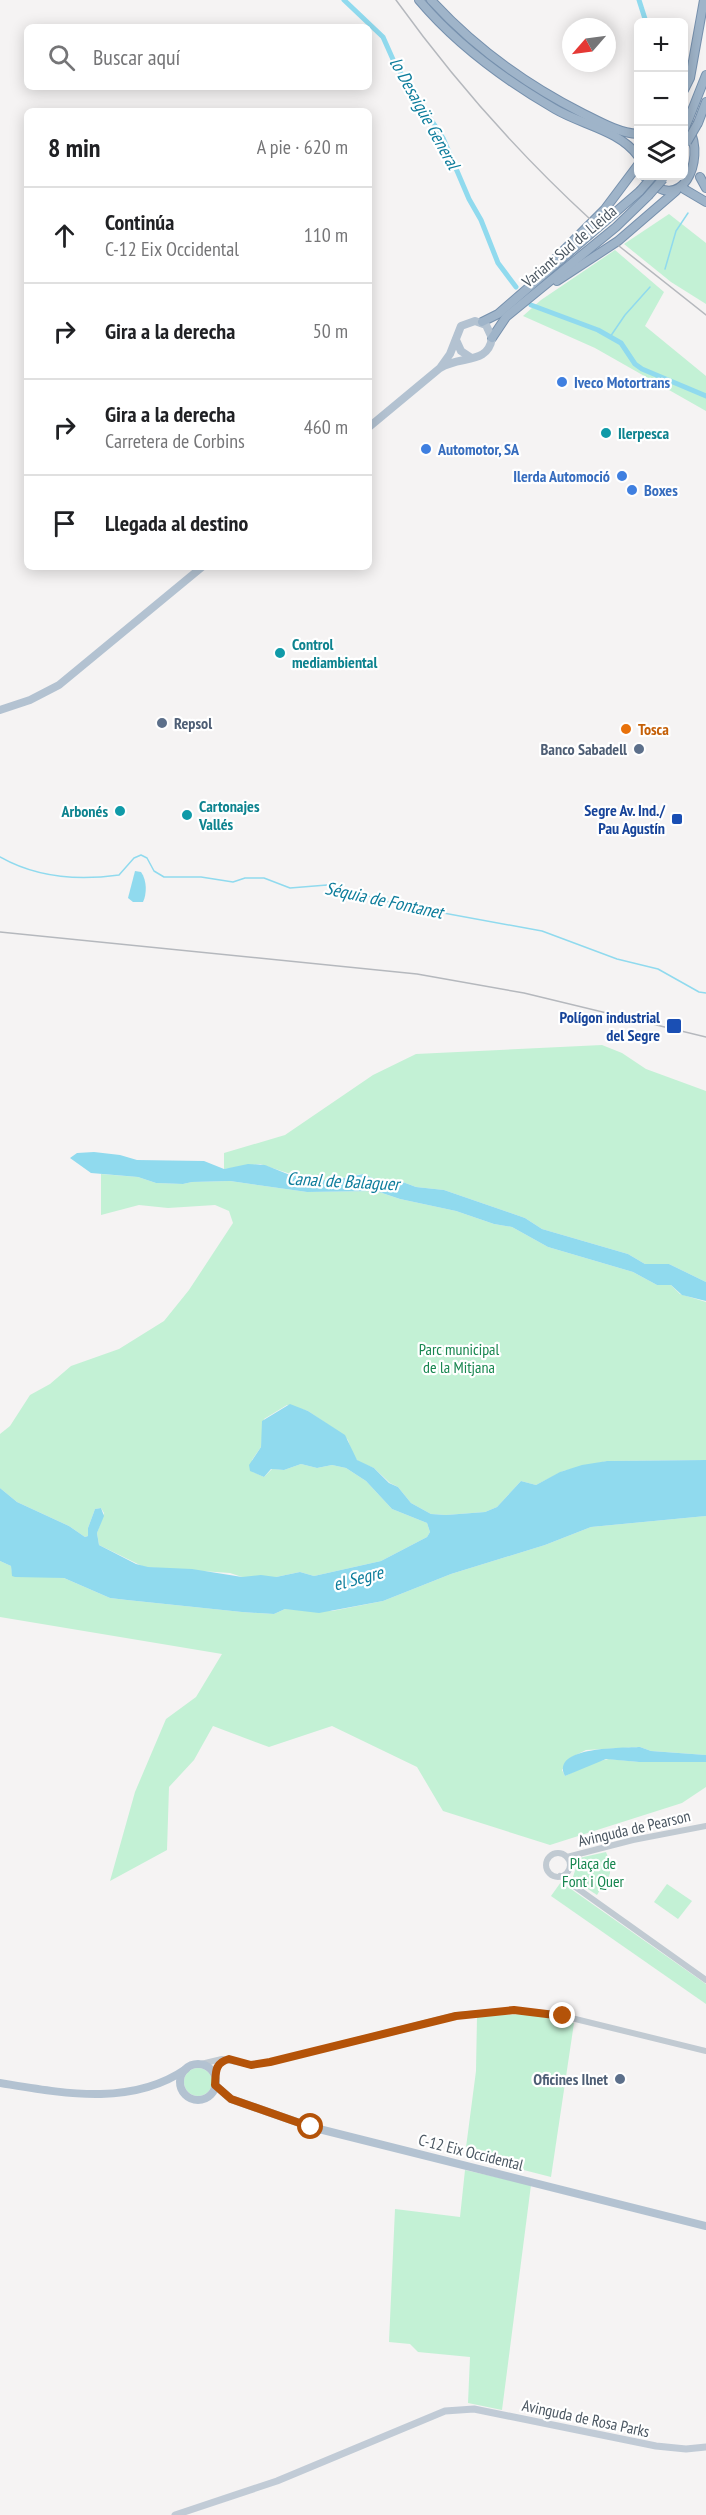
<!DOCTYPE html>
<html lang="es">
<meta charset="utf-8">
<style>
body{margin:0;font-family:"PT Sans Narrow",sans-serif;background:#f6f6f6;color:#202124}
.controls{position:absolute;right:18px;top:18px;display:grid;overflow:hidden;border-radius:9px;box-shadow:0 3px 15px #0003}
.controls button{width:54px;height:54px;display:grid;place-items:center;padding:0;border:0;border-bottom:2px solid #e0e0e0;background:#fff;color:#202124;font:30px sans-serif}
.compass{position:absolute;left:562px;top:18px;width:54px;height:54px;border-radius:50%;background:#fff;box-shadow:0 3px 15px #0003;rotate:242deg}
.stop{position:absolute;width:18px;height:18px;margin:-14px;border:4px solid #b45309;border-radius:50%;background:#fff}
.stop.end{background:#b45309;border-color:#fff;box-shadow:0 2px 6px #0008}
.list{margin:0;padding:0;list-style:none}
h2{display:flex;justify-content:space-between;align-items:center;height:78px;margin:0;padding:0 24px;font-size:26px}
h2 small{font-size:20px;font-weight:400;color:#757577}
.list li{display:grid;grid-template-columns:39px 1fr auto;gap:18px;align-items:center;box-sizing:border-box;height:96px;padding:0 24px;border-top:2px solid #e0e0e0}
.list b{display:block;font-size:22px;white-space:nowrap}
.list p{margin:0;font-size:20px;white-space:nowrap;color:#757577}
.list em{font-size:20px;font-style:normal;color:#757577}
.icon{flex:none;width:33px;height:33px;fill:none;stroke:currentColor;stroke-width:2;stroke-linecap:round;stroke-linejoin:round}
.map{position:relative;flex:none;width:706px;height:2515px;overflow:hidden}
.search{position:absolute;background:#fff;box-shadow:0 3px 15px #0003;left:24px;top:24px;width:348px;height:66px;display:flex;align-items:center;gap:15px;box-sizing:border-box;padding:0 21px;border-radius:9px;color:#757577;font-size:22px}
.panel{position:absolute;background:#fff;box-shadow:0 3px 15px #0003;left:24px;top:108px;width:348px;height:462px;border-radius:9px}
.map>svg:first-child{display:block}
.green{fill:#c3f1d5}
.water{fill:#90daee}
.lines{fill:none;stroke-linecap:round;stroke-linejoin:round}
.stream{stroke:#90daee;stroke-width:1.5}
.canal{stroke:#90daee;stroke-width:5}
.trunk-casing{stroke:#7690ad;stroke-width:10}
.tertiary{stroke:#c1cad2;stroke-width:6}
.secondary{stroke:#c1cbd6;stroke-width:7}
.primary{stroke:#b3c2d1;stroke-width:8}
.trunk{stroke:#9fb4c9;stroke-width:8}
.rail{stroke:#b5b8bd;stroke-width:1.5}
.trunk-bridge-casing{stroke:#7690ad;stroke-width:10;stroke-linecap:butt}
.trunk-bridge{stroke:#9fb4c9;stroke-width:8}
.route{stroke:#b45309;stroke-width:8}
.shop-dot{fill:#3f7fe0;stroke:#fff;stroke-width:2}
.culture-dot{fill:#0f9aa8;stroke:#fff;stroke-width:2}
.service-dot{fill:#5c6f8a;stroke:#fff;stroke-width:2}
.food-dot{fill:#e8710a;stroke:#fff;stroke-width:2}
.transit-dot{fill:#1a4fb4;stroke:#fff;stroke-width:2}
.labels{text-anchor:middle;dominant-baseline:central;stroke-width:4.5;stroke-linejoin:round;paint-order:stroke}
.street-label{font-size:16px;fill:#4a5661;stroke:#fff}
.shop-label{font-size:16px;font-weight:bold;fill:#366cbe;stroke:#fff;text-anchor:start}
.culture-label{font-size:16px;font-weight:bold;fill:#0d838f;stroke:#fff;text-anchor:start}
.service-label{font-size:16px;font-weight:bold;fill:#4e5e75;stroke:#fff;text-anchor:end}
.food-label{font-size:16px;font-weight:bold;fill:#c56008;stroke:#fff;text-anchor:start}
.transit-label{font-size:16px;font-weight:bold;fill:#164399;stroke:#fff;text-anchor:end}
.park-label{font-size:16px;fill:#17864f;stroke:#fff}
.water-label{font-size:18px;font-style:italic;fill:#0c7c9b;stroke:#fff}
</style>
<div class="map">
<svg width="706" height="2515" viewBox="0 0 706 2515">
<rect width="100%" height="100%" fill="#f5f3f3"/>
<!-- green -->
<g class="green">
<path d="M669 214 706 243V304L671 282 624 244Z"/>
<path d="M615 250 664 292 645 326 706 376V411L595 348 523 316 541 300Z"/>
<path d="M602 1045 622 1053 646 1069 706 1091V1282L669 1264H645L628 1254 542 1229 525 1218 444 1190 416 1187 400 1181 377 1180 361 1174 333 1180H309L260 1164 224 1169V1153L285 1135 373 1075 416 1054Z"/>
<path d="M101 1174 138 1177 156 1183 183 1184 192 1182 230 1181 307 1192 376 1191 400 1199 456 1211 494 1224 512 1227 548 1247 633 1272 657 1285H671L680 1294 706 1302V1460L607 1461 563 1471 536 1485 521 1481 497 1507 485 1512 446 1515 431 1514 411 1503 398 1487 390 1483 374 1468 359 1462 353 1456 348 1440 339 1432 308 1411 287 1405 264 1419 261 1447 252 1460 253 1472 264 1477 272 1469 284 1470 301 1464 317 1468 332 1465 346 1468 366 1481 392 1509 427 1523 430 1532 427 1537 381 1561 314 1576 300 1572 276 1577H242L230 1573 144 1567 99 1545 97 1533 104 1513 101 1508 95 1509 88 1528V1536L85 1537 69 1526 17 1502 0 1488V1434L10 1426 30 1395 50 1384 71 1366 119 1349 164 1321 189 1290 233 1223 229 1211 215 1205 168 1208 139 1205 101 1215Z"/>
<path d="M706 1516V1755L651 1751 640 1747 586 1750 570 1758 562 1770 565 1776 594 1762 609 1759 639 1762H706V1787L682 1803 550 1845 443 1811 417 1767 332 1726 269 1747 213 1726 194 1760 169 1787 167 1850 110 1881 135 1792 166 1719 196 1697 222 1654 0 1617V1561L11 1566 12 1573 64 1578 110 1598 127 1600 242 1612 274 1614 285 1609 332 1611 383 1601 451 1574 545 1545 591 1527Z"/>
<path d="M606 1852 608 1857 610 1856V1873L604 1892 600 1890 597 1895 574 1880 573 1877 579 1858Z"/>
<path d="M561 1882 706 1984V2004L551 1896Z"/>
<path d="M667 1884 692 1901 678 1919 654 1902Z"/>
<path d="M526 2014 574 2023 551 2177 465 2155 476 2071 477 2016Z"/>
<circle cx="198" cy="2082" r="14"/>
<path d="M465 2170 531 2185 502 2410 468 2403 470 2357 418 2352 410 2344 389 2342 395 2209 460 2217Z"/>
</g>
<!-- water -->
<g class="water">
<path d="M135 871 141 872C147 880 147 894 143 902H133L128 898Z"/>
<path d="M94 1152 120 1155 137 1160 204 1161 224 1169 248 1164 265 1165 295 1177 309 1180H333L363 1174 377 1180 400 1181 416 1187 444 1190 525 1218 542 1229 628 1254 645 1264H669L706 1282V1301L682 1295 671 1285H657L633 1272 548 1247 512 1227 494 1224 456 1211 400 1199 376 1191 307 1192 230 1181 192 1182 183 1184 156 1183 138 1177 91 1173 70 1158 77 1153Z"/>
<path d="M290 1404 308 1411 345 1435 357 1460 374 1468 389 1483 398 1487 411 1503 431 1514 446 1515 485 1512 497 1507 521 1481 536 1485 560 1472 582 1465 607 1461 706 1460V1516L591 1527 545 1545 451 1574 383 1601 319 1613 285 1609 274 1614 242 1612 127 1600 110 1598 64 1578 15 1577 12 1576 11 1566 0 1561V1488L17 1502 69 1526 85 1537 88 1536V1528L95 1509 101 1508 104 1516 97 1533 99 1545 136 1564 148 1567 192 1569 242 1577 261 1575 276 1577 300 1572 314 1576 381 1561 427 1537 430 1532 427 1523 392 1509 366 1481 346 1468 332 1465 317 1468 301 1464 284 1470 271 1469 264 1477 250 1471 249 1465 261 1447 262 1421Z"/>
<path d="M640 1747 651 1751 706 1755V1762H639L606 1759 565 1776C550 1746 624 1748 640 1747Z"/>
</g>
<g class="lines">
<!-- stream -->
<g class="stream">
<path d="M665 269 676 231 688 213"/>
<path d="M610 337 625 315 650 287"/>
<path d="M0 857C37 878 77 881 119 875L134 858 141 855 147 858 154 871 164 877H201L233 882 245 878H264L290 888 327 885 400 905 542 931 617 959 658 969 699 992 706 993"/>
</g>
<!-- canal -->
<g class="canal">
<path d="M344 0 383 37 395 64 443 138 469 199 481 220 498 263 516 287"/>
<path d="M639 0 646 22"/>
<path d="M531 305 598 330 621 343 635 364 642 369 706 396"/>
<path d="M291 1177 318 1181"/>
</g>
<!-- trunk casing -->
<g class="trunk-casing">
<g id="trunk">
<path d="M419 0C457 45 505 80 555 109 582 125 619 130 638 156"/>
<path d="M431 0C474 47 525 84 582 113 600 122 619 133 638 134"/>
<path d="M684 90 690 78 704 0"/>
<path d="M689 118 706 75"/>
<path d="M698 123 706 102"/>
<path d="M644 176C681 218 706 160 689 129"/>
<path d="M700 177 706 188"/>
<path d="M684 189 706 202"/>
<path d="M555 259 605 209 638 165"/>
<path d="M557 281 618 241 676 191"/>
<path d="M482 322 498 314 640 191"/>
<path d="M492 338 506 317 616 227 648 196"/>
</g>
</g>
<!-- tertiary -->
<g class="tertiary">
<circle cx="558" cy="1865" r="12"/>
<path d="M567 1857 633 1840 706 1826"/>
<path d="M560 1876 706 1980"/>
<path d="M201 2064 222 2059 251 2065 270 2062 456 2015 515 2010 559 2015 706 2051"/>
<path d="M215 2076 218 2066 225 2060"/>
</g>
<!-- secondary -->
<path class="secondary" d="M175 2515 277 2481 445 2411 474 2409 656 2446 686 2449 706 2447"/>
<!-- primary -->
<g class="primary">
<path d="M456 340 461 351 470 357"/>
<path d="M369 427 440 368C461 355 488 365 492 338L486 325 475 321 461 326 450 354 440 368"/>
<path d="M0 710 30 700 59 685 202 567"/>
<circle cx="198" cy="2082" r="18"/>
<path d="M0 2083C62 2093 131 2107 186 2069"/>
<path d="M215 2085 231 2099 311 2127 706 2226"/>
</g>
<!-- trunk -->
<use href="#trunk" class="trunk"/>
<!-- rail -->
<g class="rail">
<path d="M396 0C453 79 519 154 591 220"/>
<path d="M619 246 706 315"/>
<path d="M0 932 417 974 524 993 706 1037"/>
</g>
<!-- trunk-bridge casing -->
<g class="trunk-bridge-casing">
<g id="trunk-bridge">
<path d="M684 130 689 118"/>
<path d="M687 142 698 123"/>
<path d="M640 191 653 176"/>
<path d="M648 196 663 179"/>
</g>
</g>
<!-- trunk-bridge -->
<use href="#trunk-bridge" class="trunk-bridge"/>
</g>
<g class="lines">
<!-- route -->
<path class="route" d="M311 2127 231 2099 215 2085C216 2073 214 2063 229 2059L251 2065 270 2062 456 2016 514 2010 563 2016"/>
</g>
<!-- markers -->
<g class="shop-dot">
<circle cx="562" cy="382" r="6"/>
<circle cx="426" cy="449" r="6"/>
<circle cx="622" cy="476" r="6"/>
<circle cx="632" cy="490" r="6"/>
</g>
<g class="culture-dot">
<circle cx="606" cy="433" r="6"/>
<circle cx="280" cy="653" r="6"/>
<circle cx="120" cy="811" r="6"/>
<circle cx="187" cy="815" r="6"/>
</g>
<g class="service-dot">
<circle cx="162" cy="723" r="6"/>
<circle cx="639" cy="749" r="6"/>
<circle cx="620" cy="2079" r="6"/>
</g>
<circle class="food-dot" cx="626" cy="729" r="6"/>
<g class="transit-dot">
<rect x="671" y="813" width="12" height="12" rx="3"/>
<rect x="666" y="1018" width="16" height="16" rx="3"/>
</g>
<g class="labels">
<!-- street labels -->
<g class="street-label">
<text transform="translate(569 246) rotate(-40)">Variant Sud de Lleida</text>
<text transform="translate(634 1828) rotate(-13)">Avinguda de Pearson</text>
<text transform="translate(471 2152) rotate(14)">C-12 Eix Occidental</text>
<text transform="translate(586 2418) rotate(12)">Avinguda de Rosa Parks</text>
</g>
<!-- shop labels -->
<g class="shop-label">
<text x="574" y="382">Iveco Motortrans</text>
<text x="438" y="449">Automotor, SA</text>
<text x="610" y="476" text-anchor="end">Ilerda Automoció</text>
<text x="644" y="490">Boxes</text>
</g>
<!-- culture labels -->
<g class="culture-label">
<text x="618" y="433">Ilerpesca</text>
<text x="292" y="644">Control<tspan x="292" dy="18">mediambiental</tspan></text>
<text x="199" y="806">Cartonajes<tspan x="199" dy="18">Vallés</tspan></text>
<text x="108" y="811" text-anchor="end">Arbonés</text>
</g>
<!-- service labels -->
<g class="service-label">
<text x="174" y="723" text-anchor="start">Repsol</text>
<text x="627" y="749">Banco Sabadell</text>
<text x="608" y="2079">Oficines Ilnet</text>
</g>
<!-- food labels -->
<g class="food-label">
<text x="638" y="729">Tosca</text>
</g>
<!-- transit labels -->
<g class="transit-label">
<text x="665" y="810">Segre Av. Ind./<tspan x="665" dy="18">Pau Agustín</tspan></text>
<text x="660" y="1017">Polígon industrial<tspan x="660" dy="18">del Segre</tspan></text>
</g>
<!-- park labels -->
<g class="park-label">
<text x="459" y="1349">Parc municipal<tspan x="459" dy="18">de la Mitjana</tspan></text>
<text x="593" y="1863">Plaça de<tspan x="593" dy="18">Font i Quer</tspan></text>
</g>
<!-- water labels -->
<g class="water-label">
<text transform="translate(425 113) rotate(61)">lo Desaigüe General</text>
<text transform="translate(384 900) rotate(12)">Séquia de Fontanet</text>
<text transform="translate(343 1181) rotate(3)">Canal de Balaguer</text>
<text transform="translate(358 1578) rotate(-15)">el Segre</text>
</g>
</g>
</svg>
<div class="controls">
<button>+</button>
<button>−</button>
<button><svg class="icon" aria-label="layers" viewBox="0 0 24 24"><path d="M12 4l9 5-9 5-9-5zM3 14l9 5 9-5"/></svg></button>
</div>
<svg class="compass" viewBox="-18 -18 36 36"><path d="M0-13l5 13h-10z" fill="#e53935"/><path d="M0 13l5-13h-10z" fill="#757577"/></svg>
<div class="stop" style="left:311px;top:2127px"></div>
<div class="stop end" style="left:563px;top:2016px"></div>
<div class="search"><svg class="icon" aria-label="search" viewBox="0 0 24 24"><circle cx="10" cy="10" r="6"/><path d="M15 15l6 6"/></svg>Buscar aquí</div>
<section class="panel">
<h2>8 min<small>A pie · 620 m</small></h2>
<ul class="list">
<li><svg class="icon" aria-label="ahead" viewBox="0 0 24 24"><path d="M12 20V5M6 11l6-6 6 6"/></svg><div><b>Continúa</b><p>C-12 Eix Occidental</p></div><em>110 m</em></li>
<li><svg class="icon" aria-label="right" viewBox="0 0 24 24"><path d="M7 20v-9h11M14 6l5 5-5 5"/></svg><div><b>Gira a la derecha</b></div><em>50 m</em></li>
<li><svg class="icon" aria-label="right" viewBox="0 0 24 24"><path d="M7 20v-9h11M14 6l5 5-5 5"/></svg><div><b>Gira a la derecha</b><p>Carretera de Corbins</p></div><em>460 m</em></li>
<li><svg class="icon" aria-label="arrive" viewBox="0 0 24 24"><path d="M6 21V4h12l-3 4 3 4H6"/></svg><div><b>Llegada al destino</b></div></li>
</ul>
</section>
</div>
